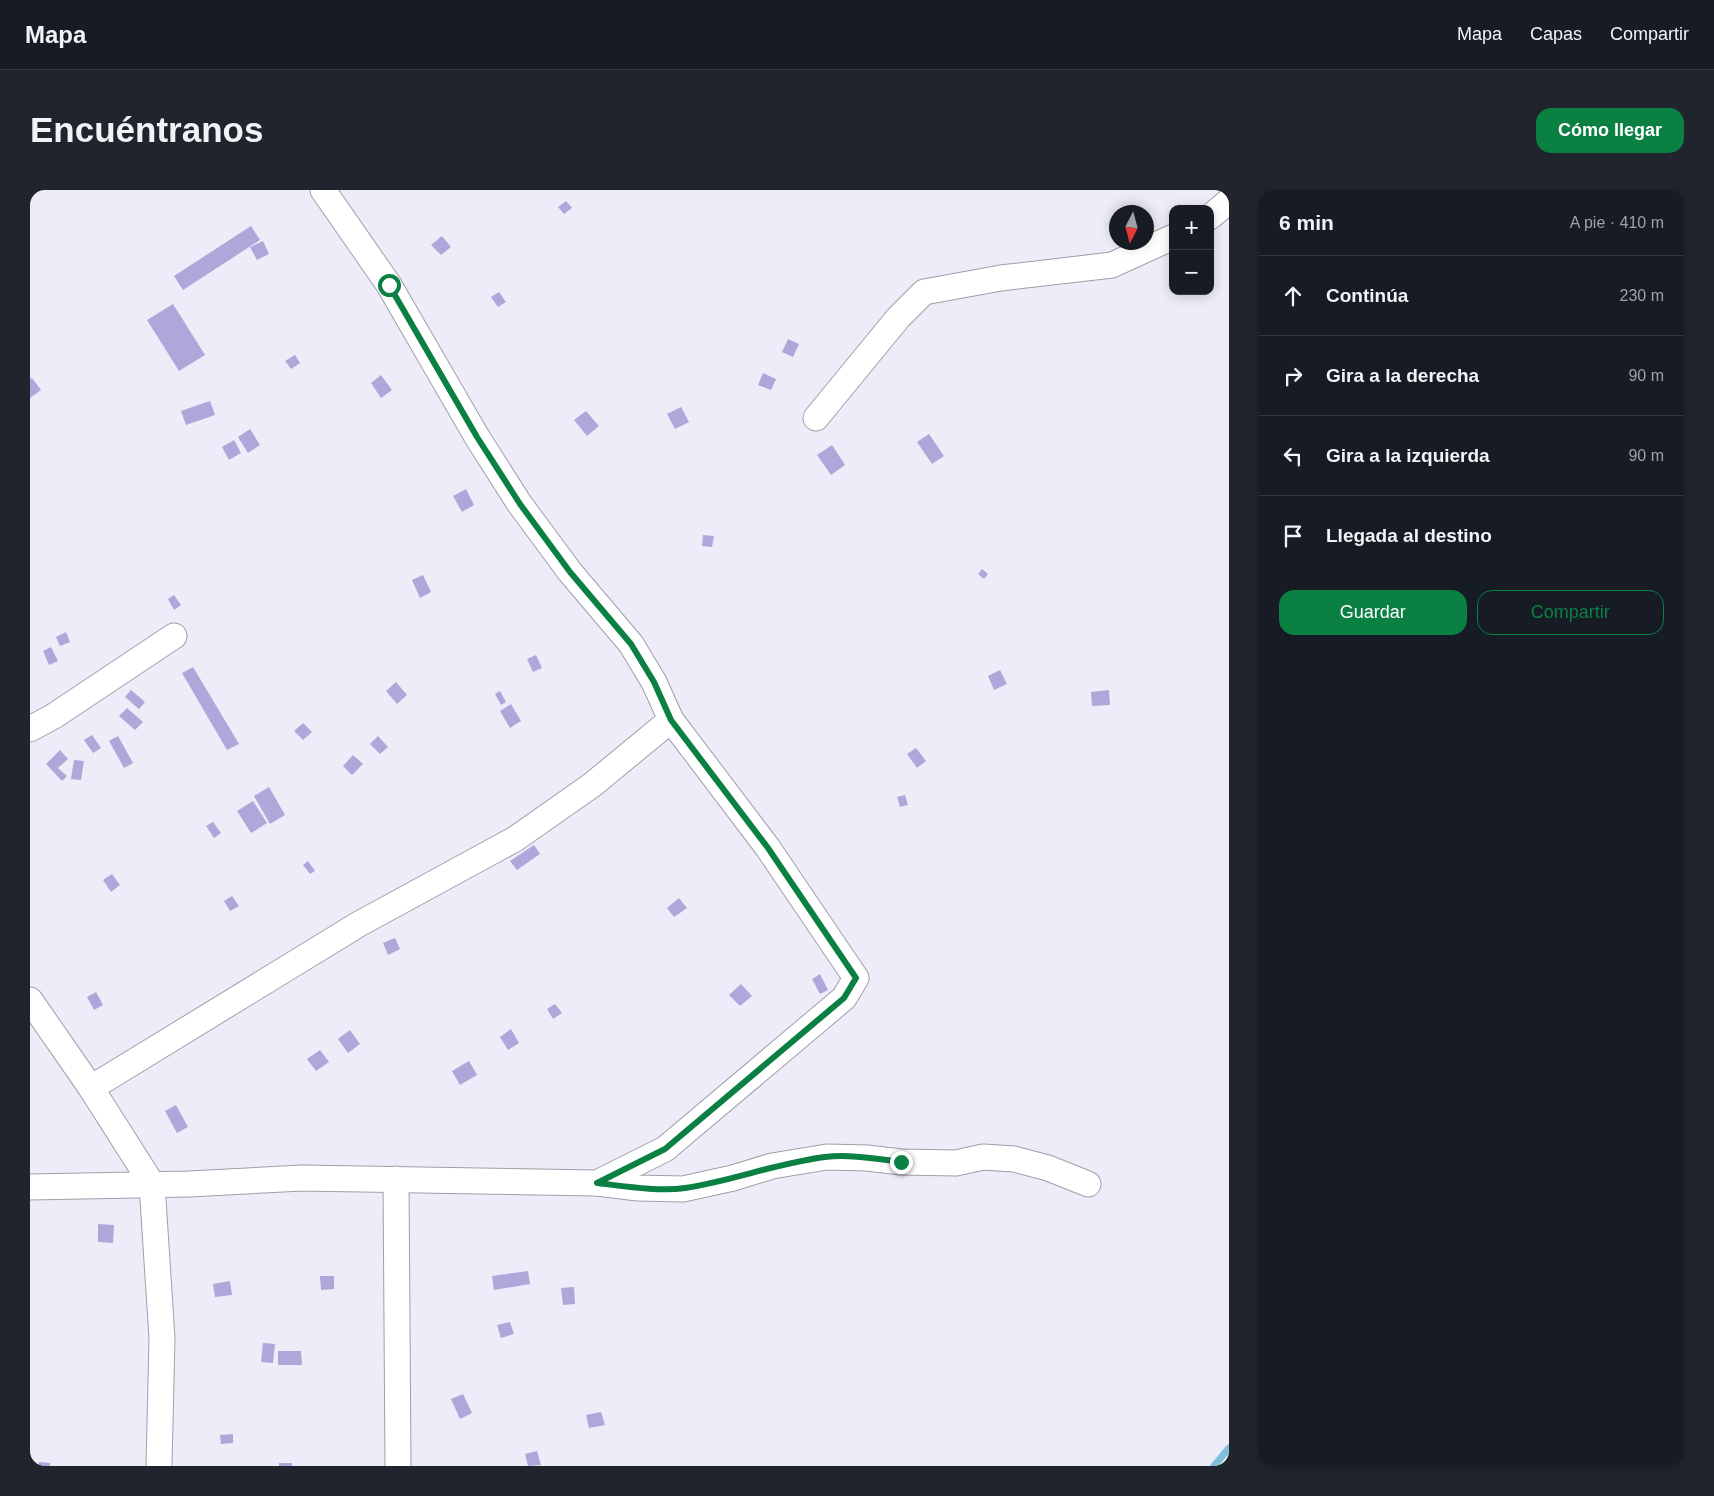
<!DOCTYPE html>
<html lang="es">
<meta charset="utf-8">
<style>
body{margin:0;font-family:Helvetica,sans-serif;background:#20242c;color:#f1f3f6}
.controls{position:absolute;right:15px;top:15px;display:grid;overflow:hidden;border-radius:10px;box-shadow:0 2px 12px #0003}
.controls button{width:45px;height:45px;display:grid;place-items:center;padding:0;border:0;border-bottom:1px solid #363941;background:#171b24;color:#f1f3f6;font:25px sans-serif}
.compass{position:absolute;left:1079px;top:15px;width:45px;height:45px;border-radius:50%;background:#171b24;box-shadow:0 2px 12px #0003;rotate:186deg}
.stop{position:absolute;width:15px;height:15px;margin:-11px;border:4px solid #0b8043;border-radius:50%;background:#fff}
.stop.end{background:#0b8043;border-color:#fff;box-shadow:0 1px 5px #0008}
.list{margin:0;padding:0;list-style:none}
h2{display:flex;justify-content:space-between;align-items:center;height:65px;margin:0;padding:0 20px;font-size:21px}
h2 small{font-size:16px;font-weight:400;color:#9ea1a6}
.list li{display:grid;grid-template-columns:32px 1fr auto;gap:15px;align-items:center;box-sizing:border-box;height:80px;padding:0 20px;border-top:1px solid #363941}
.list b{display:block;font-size:19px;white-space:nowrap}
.list em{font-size:16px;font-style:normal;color:#9ea1a6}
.actions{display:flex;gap:10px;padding:15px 20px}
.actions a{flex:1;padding:11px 0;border:1px solid #0b8043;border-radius:15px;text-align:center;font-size:18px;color:#0b8043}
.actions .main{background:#0b8043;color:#fff}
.icon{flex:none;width:28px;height:28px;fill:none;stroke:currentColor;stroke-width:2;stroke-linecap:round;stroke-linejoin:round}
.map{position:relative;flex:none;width:1199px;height:1276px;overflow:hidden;border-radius:15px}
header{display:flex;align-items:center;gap:30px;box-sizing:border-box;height:70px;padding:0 25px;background:#171b24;border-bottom:1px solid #363941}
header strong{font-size:24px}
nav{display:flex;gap:28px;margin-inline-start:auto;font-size:18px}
.intro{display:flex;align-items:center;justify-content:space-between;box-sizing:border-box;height:120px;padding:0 30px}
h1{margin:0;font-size:35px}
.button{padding:12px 22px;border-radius:15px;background:#0b8043;color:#fff;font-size:18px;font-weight:700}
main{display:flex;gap:30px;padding:0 30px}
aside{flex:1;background:#171b24;border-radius:15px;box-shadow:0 2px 12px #0003}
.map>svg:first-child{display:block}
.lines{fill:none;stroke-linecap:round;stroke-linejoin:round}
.stream{stroke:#7fbfd7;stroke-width:7}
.building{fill:#b0a6da}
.street-casing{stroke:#a09ea9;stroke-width:27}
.street{stroke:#fff;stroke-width:25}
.route{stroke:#0b8043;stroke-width:6}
</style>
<header>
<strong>Mapa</strong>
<nav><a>Mapa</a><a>Capas</a><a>Compartir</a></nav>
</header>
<div class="intro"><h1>Encuéntranos</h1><a class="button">Cómo llegar</a></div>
<main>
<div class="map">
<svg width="1199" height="1276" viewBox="0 0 1199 1276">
<rect width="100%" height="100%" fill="#eeecf8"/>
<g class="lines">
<!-- stream -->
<path class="stream" d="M1184 1276 1199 1258"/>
</g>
<!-- building -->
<g class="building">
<path d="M536 11 542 18 534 24 528 17Z"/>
<path d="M221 36 230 50 153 100 144 86Z"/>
<path d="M412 46 421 57 411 65 401 55Z"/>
<path d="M233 51 239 64 227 70 220 57Z"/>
<path d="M469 102 476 112 468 117 461 107Z"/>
<path d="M143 114 175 165 149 181 117 130Z"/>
<path d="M758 149 769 154 763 167 752 162Z"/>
<path d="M265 165 270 173 261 179 255 171Z"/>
<path d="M733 183 746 189 741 200 728 195Z"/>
<path d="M351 185 362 200 351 208 341 193Z"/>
<path d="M2 188 11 200 0 208V189Z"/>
<path d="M180 211 185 225 156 235 151 221Z"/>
<path d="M651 217 659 232 645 239 637 224Z"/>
<path d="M556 221 569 236 557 246 544 230Z"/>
<path d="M220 239 230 255 218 263 208 247Z"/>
<path d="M899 244 914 266 902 274 887 252Z"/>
<path d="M204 250 211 263 199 270 192 257Z"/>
<path d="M802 255 815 275 801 285 787 265Z"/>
<path d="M436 299 444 315 432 322 423 306Z"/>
<path d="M673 345 684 346 682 357 672 356Z"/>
<path d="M952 379 958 384 954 389 948 384Z"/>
<path d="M393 385 401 402 390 408 382 390Z"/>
<path d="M144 405 151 415 144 420 138 409Z"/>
<path d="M36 442 40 452 30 456 26 447Z"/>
<path d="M21 457 28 471 19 475 13 461Z"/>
<path d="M506 465 512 478 503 482 497 469Z"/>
<path d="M163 477 209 554 197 560 152 483Z"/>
<path d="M970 480 977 494 964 500 958 486Z"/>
<path d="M366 492 377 505 367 514 356 501Z"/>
<path d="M101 500 115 512 109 519 95 507Z"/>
<path d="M1079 500 1080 515 1062 516 1061 502Z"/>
<path d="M470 501 476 512 471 515 465 504Z"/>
<path d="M481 514 491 531 480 538 470 521Z"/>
<path d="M97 518 113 532 105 540 89 526Z"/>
<path d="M273 533 282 542 273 550 264 541Z"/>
<path d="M62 545 71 558 63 563 54 550Z"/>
<path d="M88 546 103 573 94 578 79 551Z"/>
<path d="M348 546 358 557 350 564 340 554Z"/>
<path d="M886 558 896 571 887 578 877 564Z"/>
<path d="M30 560 38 569 28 578 37 586 32 591 16 574Z"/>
<path d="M323 565 333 574 322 585 313 576Z"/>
<path d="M44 570 54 571 51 590 41 589Z"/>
<path d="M239 597 255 625 240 634 224 606Z"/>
<path d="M875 605 878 615 870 617 867 607Z"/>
<path d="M223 611 237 633 221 643 207 621Z"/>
<path d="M183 632 191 643 184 648 176 636Z"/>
<path d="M504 655 510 664 487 680 480 671Z"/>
<path d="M278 671 285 681 280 684 273 675Z"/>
<path d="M82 684 90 695 81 702 73 690Z"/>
<path d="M202 706 209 716 200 721 194 711Z"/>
<path d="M649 708 657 718 644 727 637 718Z"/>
<path d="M365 748 370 759 358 765 353 753Z"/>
<path d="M790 784 798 800 790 804 782 789Z"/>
<path d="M711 794 722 806 710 816 699 805Z"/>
<path d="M66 802 73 815 64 820 57 807Z"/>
<path d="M525 814 532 823 523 829 517 819Z"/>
<path d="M481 839 489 853 478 860 470 847Z"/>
<path d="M320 840 330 854 318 863 308 849Z"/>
<path d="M290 860 299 872 286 881 277 869Z"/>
<path d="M439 871 447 885 430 895 422 881Z"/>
<path d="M146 915 158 937 147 943 135 921Z"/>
<path d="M68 1034 84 1035 83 1053 68 1052Z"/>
<path d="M498 1081 500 1094 464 1100 462 1086Z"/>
<path d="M290 1086H304V1099L291 1100Z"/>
<path d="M200 1091 202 1105 185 1107 183 1094Z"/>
<path d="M544 1097 545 1114 533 1115 531 1098Z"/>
<path d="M480 1132 484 1144 471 1148 467 1135Z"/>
<path d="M233 1153 245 1154 243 1173 231 1172Z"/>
<path d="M248 1161H271L272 1175H248Z"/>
<path d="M433 1204 442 1223 430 1229 421 1209Z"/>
<path d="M571 1222 575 1235 559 1238 556 1225Z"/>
<path d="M203 1244V1253L191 1254 190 1245Z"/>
<path d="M507 1261 511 1275 498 1276 495 1264Z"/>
<path d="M9 1272 20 1273V1276H9Z"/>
<rect x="249" y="1273" width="13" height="3"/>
</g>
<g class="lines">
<!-- street casing -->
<g class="street-casing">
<g id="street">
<path d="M1180 27 1199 11"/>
<path d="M786 228 868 128 894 102 971 88 1082 75 1143 47"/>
<path d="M0 539 24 526 144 446"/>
<path d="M0 810 61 898 122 994 132 1148 129 1276"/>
<path d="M61 898 329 734 485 649 562 595 641 530"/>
<path d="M366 989 368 1276"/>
<path d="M567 993 608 998 653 999 703 988 742 976 797 967 837 968 871 972 926 973 953 967 984 969 1018 978 1058 994"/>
<path d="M0 997 159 994 272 988 567 993 635 959 814 808 826 788 738 658 641 530 624 492 601 454 540 382 489 313 447 247 359 95 293 0"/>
</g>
</g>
<!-- street -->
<use href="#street" class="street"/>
</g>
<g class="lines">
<!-- route -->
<path class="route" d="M359 95 447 247 490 314 540 382 601 454 624 492 641 530 738 658 826 788 814 808 635 959 567 993C593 996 630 1002 655 998 702 991 747 973 795 967 820 964 847 969 871 972"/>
</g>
</svg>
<div class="controls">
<button>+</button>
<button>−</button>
</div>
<svg class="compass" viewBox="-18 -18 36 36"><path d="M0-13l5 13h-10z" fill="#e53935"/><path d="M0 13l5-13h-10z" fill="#9ea1a6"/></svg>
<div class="stop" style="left:359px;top:95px"></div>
<div class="stop end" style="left:871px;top:972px"></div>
</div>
<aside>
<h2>6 min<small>A pie · 410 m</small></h2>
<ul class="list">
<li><svg class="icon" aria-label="ahead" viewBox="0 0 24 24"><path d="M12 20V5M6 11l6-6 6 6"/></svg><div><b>Continúa</b></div><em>230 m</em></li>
<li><svg class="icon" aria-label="right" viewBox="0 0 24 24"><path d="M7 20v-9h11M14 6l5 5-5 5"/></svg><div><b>Gira a la derecha</b></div><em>90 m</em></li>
<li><svg class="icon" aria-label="left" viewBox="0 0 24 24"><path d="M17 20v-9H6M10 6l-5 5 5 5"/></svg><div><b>Gira a la izquierda</b></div><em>90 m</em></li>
<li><svg class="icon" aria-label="arrive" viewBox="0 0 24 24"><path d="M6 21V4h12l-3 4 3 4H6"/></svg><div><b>Llegada al destino</b></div></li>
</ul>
<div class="actions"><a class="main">Guardar</a><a>Compartir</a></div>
</aside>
</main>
